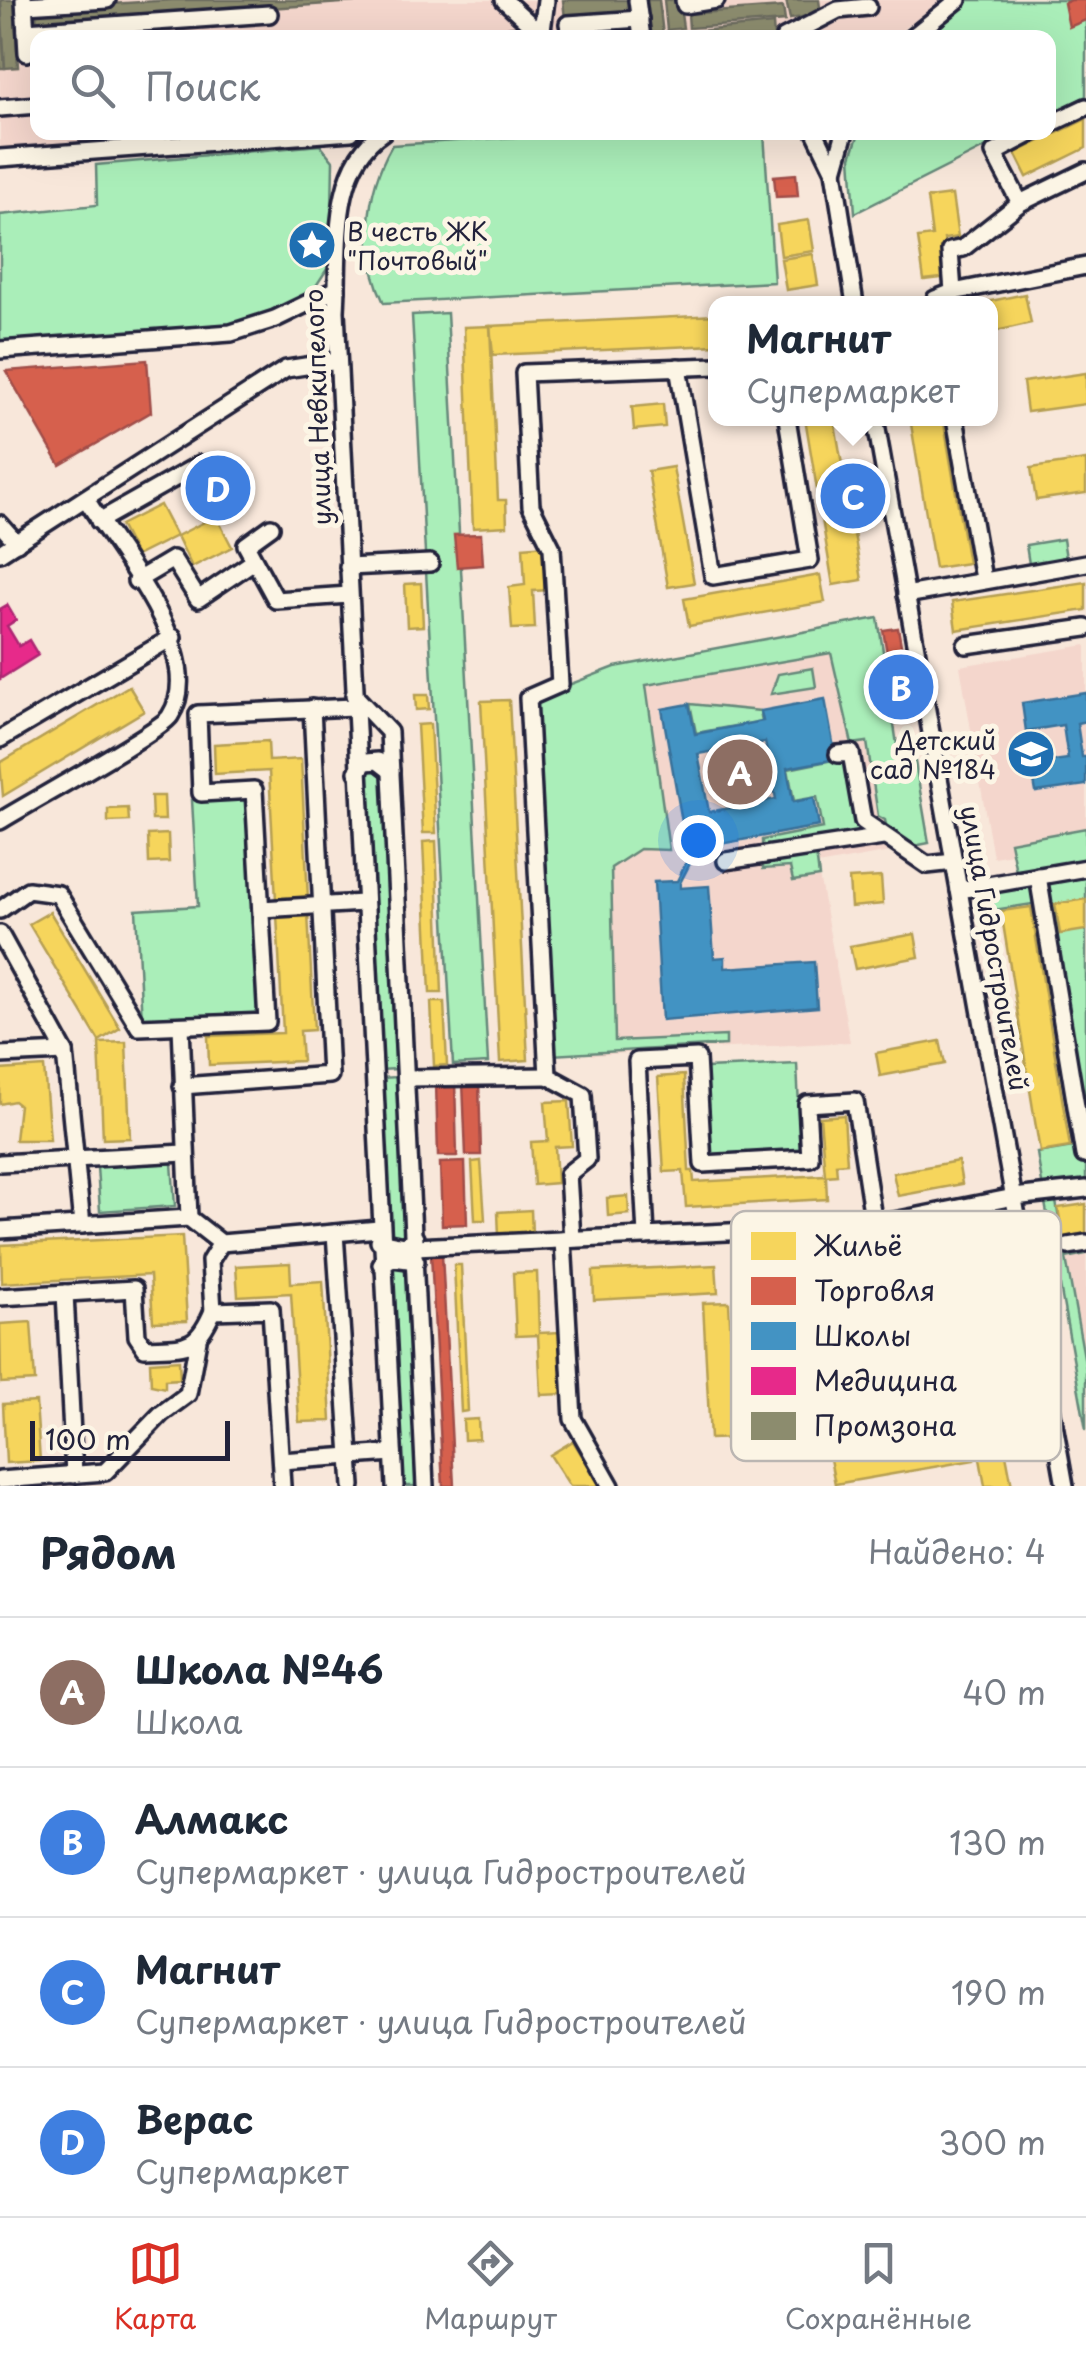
<!DOCTYPE html>
<html lang="ru">
<meta charset="utf-8">
<style>
body{margin:0;font-family:"Playpen Sans",sans-serif;background:#f2f2f3;color:#1f2937}
.scale{position:absolute;left:30px;bottom:25px;width:200px;box-sizing:border-box;padding-left:10px;border:5px solid #22223b;border-top:0;font-size:28px;line-height:35px;white-space:nowrap;color:#22223b;-webkit-text-stroke:8px #fcf5e5;paint-order:stroke}
.you{position:absolute;left:698px;top:840px;width:35px;height:35px;margin:-25px;border:8px solid #fff;border-radius:50%;background:#1a73e8;box-shadow:0 0 0 15px #1a73e833}
.badge{display:grid;place-items:center;width:65px;height:65px;border-radius:50%;background:#d93025;color:#fff;font-size:32px;font-weight:700}
.pin{position:absolute;translate:-50% -50%;border:5px solid #fff;box-shadow:0 2px 10px #0006}
.popup{position:absolute;left:708px;top:296px;width:290px;height:130px;box-sizing:border-box;display:grid;place-content:center;border-radius:20px;background:#fff;filter:drop-shadow(0 2px 8px #0005);font-size:32px;white-space:nowrap;color:#747a83}
.popup b{font-size:38px;color:#1f2937}
.popup::after{content:'';position:absolute;left:50%;top:100%;margin-left:-20px;border:20px solid transparent;border-top-color:#fff}
.list{margin:0;padding:0;list-style:none}
h2{display:flex;justify-content:space-between;align-items:center;height:130px;margin:0;padding:0 40px;font-size:42px}
h2 small{font-size:32px;font-weight:400;color:#747a83}
.list li{display:grid;grid-template-columns:65px 1fr auto;gap:30px;align-items:center;box-sizing:border-box;height:150px;padding:0 40px;border-top:2px solid #e0e1e3}
.list b{display:block;font-size:38px;white-space:nowrap}
.list p{margin:0;font-size:32px;white-space:nowrap;color:#747a83}
.list em{font-size:32px;font-style:normal;color:#747a83}
.icon{flex:none;width:55px;height:55px;fill:none;stroke:currentColor;stroke-width:2;stroke-linecap:round;stroke-linejoin:round}
.map{position:relative;flex:none;width:1086px;height:1486px;overflow:hidden}
.search{position:absolute;background:#fff;box-shadow:0 10px 40px #0002;left:30px;right:30px;top:30px;height:110px;display:flex;align-items:center;gap:25px;box-sizing:border-box;padding:0 35px;border-radius:20px;color:#747a83;font-size:38px}
.sheet{height:730px;background:#fff}
nav{display:flex;justify-content:space-around;align-items:center;box-sizing:border-box;height:140px;border-top:2px solid #e0e1e3;background:#fff;font-size:28px;color:#747a83}
nav a{display:grid;justify-items:center;gap:5px}
nav .on{color:#d93025}
.map>svg:first-child{display:block}
.built{fill:#f4d6cc}
.green{fill:#aaeeb9;stroke:#66887a;stroke-width:2.5}
.homes{fill:#f6d55c;stroke:#b69f52;stroke-width:2.5}
.shops{fill:#d6604d;stroke:#a04d48;stroke-width:2.5}
.schools{fill:#4393c3;stroke:#39719a;stroke-width:2.5;fill-rule:evenodd}
.health{fill:#e7298a;stroke:#ac2772;stroke-width:2.5}
.industry{fill:#8c8c6e;stroke:#6c6c5f;stroke-width:2.5}
.lines{fill:none;stroke-linecap:round;stroke-linejoin:round}
.minor-casing{stroke:#22223b;stroke-width:22}
.minor{stroke:#fcf5e5;stroke-width:15}
.labels{text-anchor:middle;dominant-baseline:central;stroke-width:10;stroke-linejoin:round;paint-order:stroke}
.poi-label{font-size:25px;fill:#22223b;stroke:#fcf5e5;text-anchor:start}
.street-label{font-size:25px;fill:#22223b;stroke:#fcf5e5}
.key{fill:#fcf5e5;stroke:#bbb6b2;stroke-width:2.5}
.key-label{font-size:28px;fill:#22223b}
</style>
<div class="map">
<svg width="1086" height="1486" viewBox="0 0 1086 1486">
<rect width="100%" height="100%" fill="#f8e7da"/>
<filter id="ink" filterUnits="userSpaceOnUse"><feTurbulence type="fractalNoise" baseFrequency=".01" numOctaves="2"/><feDisplacementMap in="SourceGraphic" scale="20" xChannelSelector="R" yChannelSelector="G"/><feConvolveMatrix kernelMatrix="1 2 1 2 8 2 1 2 1" color-interpolation-filters="sRGB"/></filter>
<g filter="url(#ink)">
<!-- built -->
<g class="built">
<path d="M0 0H945L890 38H38V132L233 133 0 150Z"/>
<path d="M864 619 866 632 879 630 918 847 817 865 850 1042 591 1055 572 696 615 666Z"/>
<path d="M1086 645V843L993 857 960 666Z"/>
<path d="M952 1231 978 1405 967 1386 922 1393 920 1408 828 1425 805 1420 768 1259Z"/>
<path d="M1086 1255V1362L1067 1258Z"/>
</g>
<!-- green -->
<g class="green">
<path d="M967 0H1086V96L1049 115 1048 38H920Z"/>
<path d="M581 133H764L774 282 384 303C360 253 365 192 392 145Z"/>
<path d="M859 133V132L1014 133 855 213 851 157Z"/>
<path d="M320 145 333 161 331 263 314 289 275 319 209 335 0 348V215L97 205 96 165Z"/>
<path d="M447 313 488 1063 453 1065 412 315Z"/>
<path d="M1063 539 1066 558 1029 564 1026 545Z"/>
<path d="M878 618 897 745 912 744 929 843 904 848 889 839 885 820 878 816 867 742 852 744 831 653 646 685 669 850 640 849 611 868 615 1041 726 1036V1045L551 1055 532 699 615 667Z"/>
<path d="M813 668 816 687 771 694 778 674Z"/>
<path d="M690 704 760 711 762 721 696 733Z"/>
<path d="M848 757 862 836 816 853 819 877 793 881 790 867 763 869 762 840 823 828 817 797 794 801 788 769Z"/>
<path d="M366 767 382 770 397 1069 379 1070Z"/>
<path d="M249 796 261 1015 142 1022 136 910 198 906 192 800Z"/>
<path d="M1086 828V1188L1044 1195 1037 1153 1073 1147 1033 904 994 910 990 887 1018 881 1010 842Z"/>
<path d="M797 1064 801 1150 710 1155 706 1068Z"/>
<path d="M398 1077 407 1238 404 1240 389 1238 380 1078Z"/>
<path d="M172 1163 175 1206 100 1211 97 1167Z"/>
<path d="M1055 1195 1064 1250 1086 1247V1254L1066 1258 1086 1368V1430L1044 1197Z"/>
<path d="M394 1265 408 1266 419 1486H402L390 1267Z"/>
</g>
<!-- homes -->
<g class="homes">
<path d="M1086 119V148L1027 177 1015 153Z"/>
<path d="M952 195 958 237 944 239 950 277 924 280 918 238 932 236 927 198Z"/>
<path d="M809 220 814 251 781 256 777 225Z"/>
<path d="M813 254 818 285 786 290 781 259Z"/>
<path d="M1025 294 1031 323 992 332 990 304 986 302Z"/>
<path d="M716 315V345L493 355 490 326Z"/>
<path d="M490 326 498 500H506L507 526 473 528 464 327Z"/>
<path d="M1086 373V404L1027 412 1023 382Z"/>
<path d="M663 404 665 427 634 430 632 407Z"/>
<path d="M805 418H834L862 580 833 585Z"/>
<path d="M910 418H943L968 563 935 568Z"/>
<path d="M1086 460V493L1036 500 1031 468Z"/>
<path d="M240 464 255 495 216 515 200 484Z"/>
<path d="M673 467 694 583 668 587 648 471Z"/>
<path d="M160 505 176 536 136 556 120 525Z"/>
<path d="M216 516 232 547 192 567 177 536Z"/>
<path d="M546 545 549 590 533 591 535 628 512 629 509 587 525 585 523 547Z"/>
<path d="M820 575 825 602 689 626 684 599Z"/>
<path d="M1086 582V610L956 630 952 602Z"/>
<path d="M421 583 423 626 407 627 405 584Z"/>
<path d="M129 686 144 711 3 796 0 763Z"/>
<path d="M415 695H428L429 709 416 710Z"/>
<path d="M509 700 528 1060 500 1062 481 701Z"/>
<path d="M430 724 436 833H423L417 725Z"/>
<path d="M268 741 269 761 301 759 308 899 276 900 269 771 215 774 214 744Z"/>
<path d="M151 796H164L165 820H152Z"/>
<path d="M128 808 129 821 108 822V809Z"/>
<path d="M168 834 169 862 149 863 148 835Z"/>
<path d="M436 841 442 993H430L423 842Z"/>
<path d="M881 877 883 904 851 907 849 879Z"/>
<path d="M1086 899V930L1060 934 1055 904Z"/>
<path d="M1031 907 1070 1147 1040 1152 1001 911Z"/>
<path d="M50 912 120 1028 99 1041 29 924Z"/>
<path d="M308 913 314 1030 300 1031 302 1061 209 1065 208 1036 283 1033 277 914Z"/>
<path d="M915 934 919 957 855 969 850 946Z"/>
<path d="M431 1002H444L447 1065 434 1066Z"/>
<path d="M940 1041 945 1064 880 1076 876 1053Z"/>
<path d="M126 1042 130 1138 103 1139 99 1043Z"/>
<path d="M44 1067 50 1140H15L19 1105 14 1101 0 1104V1070Z"/>
<path d="M684 1075 689 1171H693L694 1182 825 1175 820 1117 844 1115 847 1163 836 1164 837 1175 826 1176 827 1199 686 1207 683 1171 664 1172 658 1077Z"/>
<path d="M569 1101 572 1146 555 1147 557 1183 534 1185 531 1142 548 1141 545 1102Z"/>
<path d="M481 1161 485 1220H475L472 1162Z"/>
<path d="M958 1161 962 1184 898 1196 893 1173Z"/>
<path d="M628 1196 629 1214 608 1216 607 1198Z"/>
<path d="M1086 1204V1233L1063 1237 1058 1208Z"/>
<path d="M531 1210 532 1234 499 1236 498 1212Z"/>
<path d="M182 1236 187 1321 153 1322 150 1275 2 1283 1 1245Z"/>
<path d="M290 1263 291 1283 323 1281 331 1421 299 1422 291 1293 238 1296 236 1266Z"/>
<path d="M454 1265H461L468 1411 461 1412Z"/>
<path d="M716 1265 718 1293 594 1300 593 1271Z"/>
<path d="M537 1272 539 1333 561 1332 564 1394 541 1395 538 1335 516 1336 513 1273Z"/>
<path d="M729 1302 736 1438 710 1439 703 1303Z"/>
<path d="M31 1322 35 1381 1 1383 0 1324Z"/>
<path d="M985 1357 989 1377 999 1375 1004 1398 981 1402 972 1359Z"/>
<path d="M179 1360 180 1379 165 1380V1388L151 1385 150 1362Z"/>
<path d="M36 1402 40 1461 6 1463 3 1404Z"/>
<path d="M478 1419 479 1439 464 1440 463 1420Z"/>
<path d="M970 1434 974 1460 835 1484 830 1459Z"/>
<path d="M573 1441 601 1486H570L550 1455Z"/>
<path d="M1004 1444 1012 1486H985L978 1448Z"/>
</g>
<!-- shops -->
<g class="shops">
<path d="M1071 0H1086V20L1069 27 1064 3Z"/>
<path d="M796 174 798 196 776 197 774 176Z"/>
<path d="M147 360 151 412 60 465 6 371Z"/>
<path d="M481 534 483 565 457 567 454 535Z"/>
<path d="M898 628 902 651 887 653 883 630Z"/>
<path d="M902 653 914 718 899 721 887 656Z"/>
<path d="M479 1081 481 1155H466L463 1082Z"/>
<path d="M455 1082 457 1156H438L436 1083Z"/>
<path d="M465 1162 467 1224 442 1225 440 1163Z"/>
<path d="M988 1226 996 1274 984 1276 975 1228Z"/>
<path d="M431 1254H442L454 1486H443Z"/>
</g>
<!-- schools -->
<g class="schools">
<path d="M1086 693V721L1077 723 1082 757H1086V785L1036 792 1031 764 1068 759 1063 725 1026 731 1022 703Z"/>
<path d="M825 699 836 759 787 768 793 802 814 798 819 826 698 848 680 883V888L709 886 714 958 725 957V968L814 962 817 1007 662 1020 654 882 677 881 693 849 687 850 662 709 689 704 695 734 763 721 761 711ZM765 742 776 799 709 812 698 754Z"/>
<path d="M866 1258 871 1285 893 1281 898 1308 875 1312 881 1342 902 1338 907 1364 885 1368 889 1394 852 1401 848 1376 872 1372 867 1343 843 1347 838 1320 862 1316 857 1287 833 1291 829 1265Z"/>
</g>
<!-- health -->
<path class="health" d="M7 605 16 620 7 626 19 646 29 640 38 655 0 679V609Z"/>
<!-- industry -->
<g class="industry">
<path d="M0 0 5 68H0Z"/>
<path d="M1 0H14L18 67 5 68Z"/>
<path d="M172 0H386L37 24 36 9Z"/>
<path d="M563 0H633L634 13 565 19Z"/>
<path d="M644 0H659L663 35 648 36Z"/>
<path d="M664 0H679L683 28 667 30Z"/>
<path d="M786 0H819L821 14 790 19Z"/>
<path d="M783 7 785 21 689 28 688 14Z"/>
<path d="M773 24 774 38H668V34Z"/>
<path d="M637 25 638 38H566V31Z"/>
</g>
<g class="lines">
<!-- minor casing -->
<g class="minor-casing">
<g id="minor">
<path d="M24 0 27 53"/>
<path d="M504 0 540 33"/>
<path d="M637 0 642 38"/>
<path d="M684 0 685 5 716 0"/>
<path d="M25 5 107 0"/>
<path d="M568 24 640 19"/>
<path d="M26 31 269 14"/>
<path d="M499 38 540 33"/>
<path d="M541 38 546 0"/>
<path d="M784 38 838 10 868 7"/>
<path d="M911 38 958 0"/>
<path d="M0 108 38 105"/>
<path d="M1048 125 1086 107"/>
<path d="M383 132C329 167 340 254 336 311L395 1486"/>
<path d="M815 132 834 171 855 304"/>
<path d="M0 158 351 132"/>
<path d="M834 171 845 132"/>
<path d="M1020 203 994 153 1034 132"/>
<path d="M953 292 950 251 963 248 1020 203 1086 171"/>
<path d="M936 304 935 299 953 292 1086 266"/>
<path d="M0 350 231 333 275 319 337 289"/>
<path d="M678 367 713 576 810 560 787 418"/>
<path d="M875 418 1065 1486"/>
<path d="M955 418 983 579"/>
<path d="M99 521 200 464"/>
<path d="M0 524 17 543"/>
<path d="M271 527 246 545 276 600 349 595"/>
<path d="M0 553 286 369 338 361"/>
<path d="M348 567 430 563"/>
<path d="M136 581 173 559 198 599 254 561"/>
<path d="M906 595 1086 563"/>
<path d="M966 645 1086 628"/>
<path d="M354 695 389 732 425 1486"/>
<path d="M0 739 173 637"/>
<path d="M838 754 851 753 863 821 927 865 954 862"/>
<path d="M357 772 366 762 378 761 391 771"/>
<path d="M0 821C25 805 161 731 170 716 209 656 117 551 86 499"/>
<path d="M726 861 883 837"/>
<path d="M1038 876 1084 1155"/>
<path d="M959 890 1086 868"/>
<path d="M261 909 363 903"/>
<path d="M0 910 28 890 58 894 139 1027 267 1022 254 790 201 793 198 714 354 707"/>
<path d="M0 934 65 1052 82 1225"/>
<path d="M181 1026 189 1218 221 1243 379 1229"/>
<path d="M0 1055 65 1052"/>
<path d="M406 1078 548 1076"/>
<path d="M182 1086 330 1075 312 708"/>
<path d="M0 1163 185 1153"/>
<path d="M0 1230 189 1218"/>
<path d="M742 1231 753 1416C759 1435 764 1442 784 1444L1049 1400"/>
<path d="M335 1233 352 1486"/>
<path d="M646 1236 637 1061 697 1058 703 1164 810 1158 807 1104 855 1101 874 1225"/>
<path d="M572 1239 568 1174 587 1159 583 1095 548 1076 528 698 560 684 552 548 531 506 524 373 716 366"/>
<path d="M563 1240 573 1419 611 1486"/>
<path d="M379 1241 404 1246 415 1238"/>
<path d="M221 1243 210 1261 213 1311 271 1309 282 1486"/>
<path d="M1068 1246 1086 1243"/>
<path d="M415 1247 874 1225 1014 1197 1086 1189"/>
<path d="M381 1264 393 1258 416 1261"/>
<path d="M65 1293 74 1475"/>
<path d="M0 1297 134 1289 137 1336 145 1348C185 1346 196 1351 213 1311"/>
<path d="M281 1461 393 1453"/>
<path d="M0 1480 105 1472 161 1414 188 1394 198 1340"/>
</g>
</g>
<!-- minor -->
<use href="#minor" class="minor"/>
</g>
</g>
<!-- icons -->
<defs>
<g id="sight-disc" transform="scale(2.5)"><circle r="9.5" fill="#1f6fb2" stroke="#fcf5e5"/><path d="M0-6L1.8-2.2L6-1.7L2.9 1.2L3.7 5.4L0 3.3L-3.7 5.4L-2.9 1.2L-6-1.7L-1.8-2.2Z" fill="#fff"/></g>
<g id="school-disc" transform="scale(2.5)"><circle r="9.5" fill="#1f6fb2" stroke="#fcf5e5"/><path d="M0-5L7-2L0 1L-7-2ZM-4 1L0 2.5L4 1V4Q0 6-4 4Z" fill="#fff"/></g>
</defs>
<g fill-rule="evenodd">
<use href="#sight-disc" x="312" y="245"/>
<use href="#school-disc" x="1031" y="754"/>
</g>
<g class="labels">
<!-- poi labels -->
<g class="poi-label">
<text x="347" y="231">В честь ЖК<tspan x="347" dy="29">"Почтовый"</tspan></text>
<text x="996" y="740" text-anchor="end">Детский<tspan x="996" dy="29">сад №184</tspan></text>
</g>
<!-- street labels -->
<g class="street-label">
<text transform="translate(317 407) rotate(-92)">улица Невкипелого</text>
<text transform="translate(995 948) rotate(80)">улица Гидростроителей</text>
</g>
</g>
<!-- legend -->
<rect x="731" y="1211" width="330" height="250" rx="15" class="key"/>
<rect x="751" y="1232" width="45" height="28" fill="#f6d55c"/>
<rect x="751" y="1277" width="45" height="28" fill="#d6604d"/>
<rect x="751" y="1322" width="45" height="28" fill="#4393c3"/>
<rect x="751" y="1367" width="45" height="28" fill="#e7298a"/>
<rect x="751" y="1412" width="45" height="28" fill="#8c8c6e"/>
<g class="key-label">
<text x="814" y="1256">Жильё</text>
<text x="814" y="1301">Торговля</text>
<text x="814" y="1346">Школы</text>
<text x="814" y="1391">Медицина</text>
<text x="814" y="1436">Промзона</text>
</g>
</svg>
<div class="scale">100 m</div>
<div class="you"></div>
<div class="pin badge" style="left:740px;top:772px;background:#8d6e63">A</div>
<div class="pin badge" style="left:901px;top:687px;background:#3f7fe0">B</div>
<div class="pin badge" style="left:853px;top:496px;background:#3f7fe0">C</div>
<div class="popup"><b>Магнит</b>Супермаркет</div>
<div class="pin badge" style="left:218px;top:488px;background:#3f7fe0">D</div>
<div class="search"><svg class="icon" aria-label="search" viewBox="0 0 24 24"><circle cx="10" cy="10" r="6"/><path d="M15 15l6 6"/></svg>Поиск</div>
</div>
<section class="sheet">
<h2>Рядом<small>Найдено: 4</small></h2>
<ul class="list">
<li><span class="badge" style="background:#8d6e63">A</span><div><b>Школа №46</b><p>Школа</p></div><em>40 m</em></li>
<li><span class="badge" style="background:#3f7fe0">B</span><div><b>Алмакс</b><p>Супермаркет · улица Гидростроителей</p></div><em>130 m</em></li>
<li><span class="badge" style="background:#3f7fe0">C</span><div><b>Магнит</b><p>Супермаркет · улица Гидростроителей</p></div><em>190 m</em></li>
<li><span class="badge" style="background:#3f7fe0">D</span><div><b>Верас</b><p>Супермаркет</p></div><em>300 m</em></li>
</ul>
</section>
<nav>
<a class="on"><svg class="icon" aria-label="map" viewBox="0 0 24 24"><path d="M3 6l6-2 6 2 6-2v14l-6 2-6-2-6 2zM9 4v14M15 6v14"/></svg>Карта</a>
<a><svg class="icon" aria-label="directions" viewBox="0 0 24 24"><path d="M12 3l9 9-9 9-9-9zM9 14v-3h6M13 9l2 2-2 2"/></svg>Маршрут</a>
<a><svg class="icon" aria-label="saved" viewBox="0 0 24 24"><path d="M7 4h10v16l-5-4-5 4z"/></svg>Сохранённые</a>
</nav>
